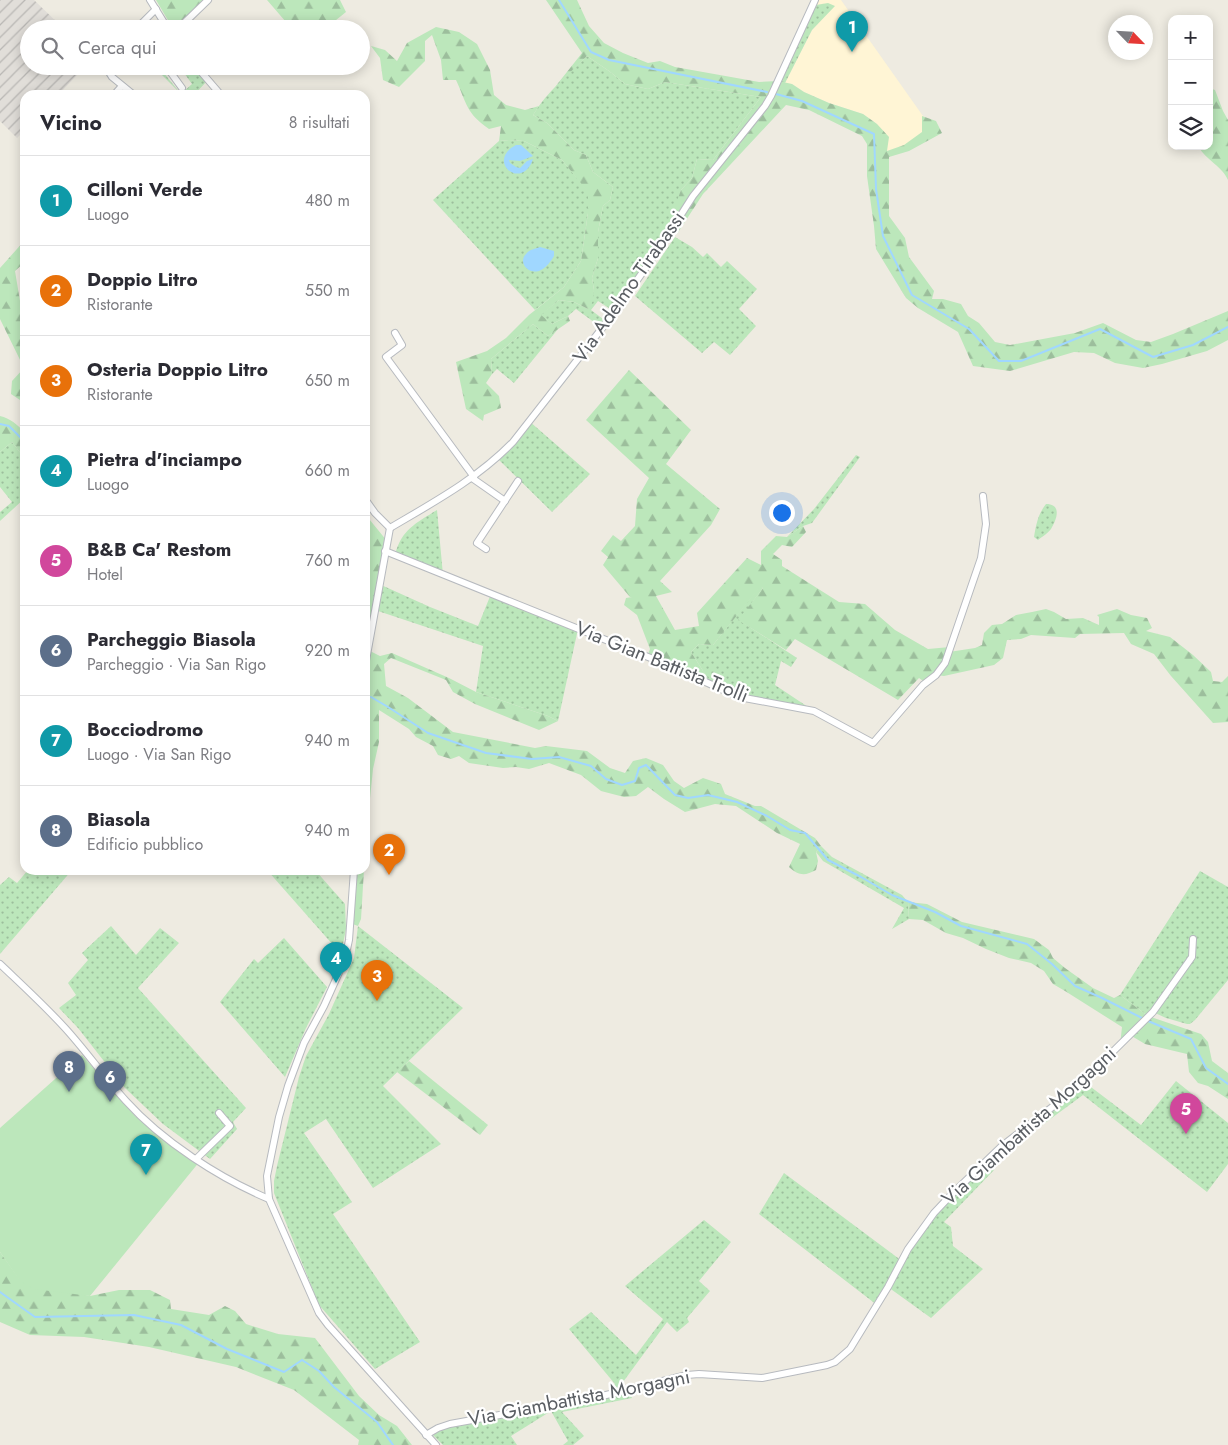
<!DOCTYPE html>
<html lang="it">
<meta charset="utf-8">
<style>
body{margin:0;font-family:Jost,sans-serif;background:#f7f7f7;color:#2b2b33}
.controls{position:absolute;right:15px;top:15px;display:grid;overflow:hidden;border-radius:10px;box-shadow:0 2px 12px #0003}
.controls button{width:45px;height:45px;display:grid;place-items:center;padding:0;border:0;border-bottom:1px solid #e1e1e2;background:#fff;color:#2b2b33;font:25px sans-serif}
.compass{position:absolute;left:1108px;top:15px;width:45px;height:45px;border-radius:50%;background:#fff;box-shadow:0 2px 12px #0003;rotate:115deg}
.you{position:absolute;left:781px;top:512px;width:18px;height:18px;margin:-12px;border:4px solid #fff;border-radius:50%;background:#1a73e8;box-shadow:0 0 0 8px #1a73e833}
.badge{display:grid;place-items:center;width:32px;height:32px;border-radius:50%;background:#0f766e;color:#fff;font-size:16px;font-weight:700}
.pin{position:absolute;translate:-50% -41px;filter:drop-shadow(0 1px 2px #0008)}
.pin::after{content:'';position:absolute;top:26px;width:18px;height:15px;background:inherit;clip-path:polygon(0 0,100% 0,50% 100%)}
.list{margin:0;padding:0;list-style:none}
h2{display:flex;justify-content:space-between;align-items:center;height:65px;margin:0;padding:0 20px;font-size:21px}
h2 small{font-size:16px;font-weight:400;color:#7c7c81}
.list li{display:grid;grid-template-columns:32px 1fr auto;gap:15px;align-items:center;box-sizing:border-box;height:90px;padding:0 20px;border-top:1px solid #e1e1e2}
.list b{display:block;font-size:19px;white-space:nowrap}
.list p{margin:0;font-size:16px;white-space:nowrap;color:#7c7c81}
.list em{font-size:16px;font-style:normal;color:#7c7c81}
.icon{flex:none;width:28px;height:28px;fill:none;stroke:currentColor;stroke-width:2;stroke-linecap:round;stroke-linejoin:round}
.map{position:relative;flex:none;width:1228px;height:1445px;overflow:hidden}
.search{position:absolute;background:#fff;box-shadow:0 2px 12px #0003;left:20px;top:20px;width:350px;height:55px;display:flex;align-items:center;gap:12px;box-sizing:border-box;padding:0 18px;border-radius:28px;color:#7c7c81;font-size:19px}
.panel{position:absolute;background:#fff;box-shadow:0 2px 12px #0003;left:20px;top:90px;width:350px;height:785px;border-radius:15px}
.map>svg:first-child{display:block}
.commercial{fill:#fff5d5}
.industrial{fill:url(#industrial-furrows)}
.grass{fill:url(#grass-dots)}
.forest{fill:url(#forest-firs)}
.park{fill:#bce7bb}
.water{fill:#a0d7ff}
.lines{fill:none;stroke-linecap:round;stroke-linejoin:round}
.stream{stroke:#a0d7ff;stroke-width:2}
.minor-casing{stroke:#b7babf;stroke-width:8}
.minor{stroke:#fff;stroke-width:6}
.labels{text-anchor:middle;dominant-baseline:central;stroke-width:4.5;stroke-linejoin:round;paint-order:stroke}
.street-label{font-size:20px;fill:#5a5e63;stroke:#fff}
</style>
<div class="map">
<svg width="1228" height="1445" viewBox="0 0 1228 1445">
<defs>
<pattern id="industrial-furrows" width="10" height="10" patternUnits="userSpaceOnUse" patternTransform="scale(1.25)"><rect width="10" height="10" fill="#e1ded9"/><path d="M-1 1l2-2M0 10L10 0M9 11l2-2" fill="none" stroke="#b9b7b4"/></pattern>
<pattern id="grass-dots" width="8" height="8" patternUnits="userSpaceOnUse" patternTransform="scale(1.25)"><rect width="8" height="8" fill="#bce7bb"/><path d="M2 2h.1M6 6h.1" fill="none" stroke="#9cbe9c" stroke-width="1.8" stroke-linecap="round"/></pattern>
<pattern id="forest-firs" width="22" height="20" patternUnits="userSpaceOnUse" patternTransform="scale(1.25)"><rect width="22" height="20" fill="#bce7bb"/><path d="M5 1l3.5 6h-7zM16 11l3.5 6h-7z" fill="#9cbe9c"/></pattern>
</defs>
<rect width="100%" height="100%" fill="#eeebe1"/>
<!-- commercial -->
<path class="commercial" d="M815 0H841L935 133 886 155 877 124 863 114 829 103 804 92 792 84 785 83 812 30 834 6 811 7Z"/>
<!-- industrial -->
<path class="industrial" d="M0 0H34L64 29H29V66H86L58 95H25V130L17 138 0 121Z"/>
<!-- grass -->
<g class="grass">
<path d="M828 3 835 6 812 30 785 83 778 81 811 7 816 5Z"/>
<path d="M587 56 609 71 625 84 648 89 665 82 761 97 713 160 697 159 692 178 681 190 671 230 615 312 598 301 591 310 607 322 602 328 576 309 568 316 552 324 540 315 559 300 574 302 588 309 594 290 592 278 598 258V232L603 206 610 200 613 187 593 172 586 155 574 150 547 123 533 115C547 92 568 74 587 56Z"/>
<path d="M153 66H158L181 94 192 84 179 66H191L206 82 194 95H182Z"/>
<path d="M509 140 524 141 562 160 588 191V213L581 261 564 287 535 310 433 200 499 141Z"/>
<path d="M675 237 692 247 703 257 707 253 721 267 727 261 757 289 739 309 756 326 730 355 714 342 702 353 635 296Z"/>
<path d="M533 324 548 336 558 329 514 383 497 369 492 374 491 359Z"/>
<path d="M529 421 590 474 552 512 497 458Z"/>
<path d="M12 442 25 459V498L0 521V512L12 502 0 487V452Z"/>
<path d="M856 455 860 457 812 523 803 526 787 537 814 509Z"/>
<path d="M1046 504C1062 504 1057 519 1051 529 1048 533 1042 537 1038 540L1034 537C1036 525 1038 514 1046 504Z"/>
<path d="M437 510 443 575 395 555C401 530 416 523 437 510Z"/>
<path d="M379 584 430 607 478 626 491 594 578 629 558 721 548 716 476 692 483 646 375 610Z"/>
<path d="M760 586 763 588 739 620 797 658 791 667 781 661 775 685 814 711 739 697 712 685 691 652 699 644 713 645Z"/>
<path d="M821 846 832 857 902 895 908 902 909 919 892 929 904 908 823 861 816 852Z"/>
<path d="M28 870H72L0 954V885L9 877 17 883Z"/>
<path d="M267 870H315L345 904 346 929 341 954Z"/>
<path d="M1200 871 1228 887V980L1195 1020 1190 1024H1187L1166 1018 1153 1012 1148 1016 1120 995Z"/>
<path d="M111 926 136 955 160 928 179 943 138 988 246 1108 233 1122 237 1129 210 1159 163 1124 125 1088 78 1028 59 1008 76 995 68 983 88 960 82 953Z"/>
<path d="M358 926 463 1008 383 1086 441 1144 373 1188 326 1119 304 1133 352 1202 333 1214 420 1342 375 1369 319 1305 274 1193V1181L277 1166 299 1077 306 1056 329 1014 354 958Z"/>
<path d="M284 938 327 987 306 1028 285 1077 220 1002 254 959 258 963Z"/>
<path d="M1083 1081 1141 1125 1176 1081 1228 1123V1164L1207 1192 1083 1095 1030 1134 1025 1128Z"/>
<path d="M986 1161 994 1170 944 1222 951 1227 953 1246 983 1269 931 1318 888 1287 877 1305 759 1214 784 1173 902 1261 922 1228Z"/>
<path d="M704 1220 731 1242 699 1281 710 1291 687 1318 689 1322 677 1332 667 1322 615 1393 628 1390 632 1398 562 1412 584 1436 573 1445H563L568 1441 551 1411 511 1436 517 1445H443L433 1435 436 1431 448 1427 607 1395 615 1384 569 1329 591 1312 636 1355 663 1319 625 1286Z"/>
</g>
<!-- forest -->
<g class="forest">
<path d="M156 0H208L180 27 169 22Z"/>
<path d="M267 0H340L346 12 325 29H313L309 24 303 29H292Z"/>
<path d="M546 0H577L589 26 604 43 623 53 648 63 660 61 675 67 759 82 778 81 792 84 804 92 829 103 863 114 877 124 889 137 887 151 904 145 922 132V116L936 121 942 133 909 151 889 157V216L905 238 909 257 934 291 932 299H943L961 304 968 316 979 323 995 342 1010 345 1075 333 1103 323 1136 340 1151 342 1173 334 1228 311V340L1207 351 1162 364 1143 368 1115 363 1094 353 1074 352 1010 371 973 366 958 332 918 308 906 298 876 249 874 226 867 176V144L862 136 809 110 786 105 703 194 677 234 671 230 669 223 681 190 692 178 697 159 713 160 761 97 665 82 648 89 625 84 609 71 587 56 555 87 582 53Z"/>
<path d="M436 27 459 32 477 44 490 70 494 95 506 105 525 110 539 106 533 115 547 123 574 150 586 155 593 172 613 187 610 200 603 206 598 232V258L592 278 594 290 593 301 588 309 574 302 559 300 541 315 552 324 568 316 570 321 548 336 533 324 491 359 492 374 486 383 499 396 501 408 484 415 483 421 466 409 456 362 487 351 506 338 529 315 564 287 581 261 588 213V192L562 160 524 141 509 140 499 141 501 126 489 129C466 113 467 104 456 80H443L441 60 432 35 425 41V61L399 87 383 80 380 58 371 46 385 50 397 61 407 43Z"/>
<path d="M1209 88 1215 90 1223 111 1228 120V180C1223 167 1206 160 1198 146H1209Z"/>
<path d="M25 240V262L15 271 21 307 25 318V401L20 400 11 394 12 381 24 368 0 319V268Z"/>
<path d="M629 370 691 430 666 464 720 509 711 525 660 581 672 592 656 596 675 630 699 626 697 613 747 558 761 565V551L776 536 787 537 803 526 806 532 792 547 782 545 773 554 782 560V566L839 602 865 604 895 630 928 649 950 647 949 652 975 648 982 645 984 633 992 625 1002 624 1016 615 1032 612 1046 609 1054 612 1066 619 1083 618 1099 625V617L1097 615 1117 609 1131 615 1147 618 1152 628 1146 631 1170 637 1193 655 1211 672 1213 681 1222 682 1228 676V722L1213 723 1171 676 1154 654 1131 644 1124 633 1080 634 1075 638 1031 635 1021 639 1007 640 1003 658 994 665 944 676 936 675 926 683 919 678 898 700 795 639 786 650 738 620 763 588 760 587 713 645 699 644 691 652 712 685 647 657 650 649 637 615 624 605 626 598 632 597H630L603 565 608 557 601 551 613 535 621 541 635 526 637 499 649 478 586 420Z"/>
<path d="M0 416C10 418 18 425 25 433V459L12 442 0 452Z"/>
<path d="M365 514 387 541 368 650 380 656 392 653 449 678 476 692 548 716 558 721 539 730 475 704 453 692 446 680 391 658 384 664 386 686 408 698 453 732 535 748 546 746 587 751 610 768 625 773 633 761 646 758 663 765 674 781 684 788 703 778 721 784 725 794 755 806H761L815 838 821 846 816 852 818 861 816 870C805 876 799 876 789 867L800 844 777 833 736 806 715 804 685 812 664 799 648 787 636 796 624 797 601 791 581 775 549 763 529 769 516 767 503 768 469 763 459 756 451 759 438 755 433 746 416 737 409 729 379 710V742L373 769 365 848Z"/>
<path d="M353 870H364L361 919 358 926 350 923Z"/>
<path d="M908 902 927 904 962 922 1034 939 1049 950 1053 958 1065 968 1093 988 1114 998 1120 995 1148 1016 1201 1034 1208 1042 1212 1061 1228 1073V1099L1208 1086 1198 1083 1189 1072 1187 1054 1145 1044 1130 1035 1120 1045 1122 1027 1065 991 1053 984 1044 971 1031 963 1009 958 986 949 963 938 946 933 923 920 909 919Z"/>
<path d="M409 1061 488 1125 480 1135 397 1072Z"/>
<path d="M0 1252 20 1280 90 1296 119 1290H150L170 1300 171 1309 209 1315 225 1306 235 1311 246 1324 278 1334 315 1338 359 1396 379 1415 397 1426 412 1445H358L359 1440 294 1390 236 1367 149 1347 84 1337 30 1335 0 1322Z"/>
</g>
<!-- park -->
<path class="park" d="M82 1055 136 1117 139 1114 200 1161 90 1296 34 1289 20 1281 0 1252V1128Z"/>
<!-- water -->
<g class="water">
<path d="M516 145H521L533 156 520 161 509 160 510 163 516 167 520 168 527 161 533 159C522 192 485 161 516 145Z"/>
<path d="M540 247 554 251V256C551 261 547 267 541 270 530 276 517 263 526 254 530 249 535 249 540 247Z"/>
</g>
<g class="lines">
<!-- stream -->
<g class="stream">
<path d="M559 0 591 52 609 60 767 92"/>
<path d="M776 94 802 101 874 134 876 189 883 236 912 295 969 329 999 361H1021L1100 329 1153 357 1193 345 1228 327"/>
<path d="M0 424 9 426 25 442"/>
<path d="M371 697 388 707 428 733 486 753 532 759 559 757 591 766 606 779 622 785 635 781 639 768 646 765 675 795 688 798 708 795 737 802 767 816 790 830 805 833 828 860 861 877 892 895 935 912 961 926 1027 944 1052 964 1075 986 1102 998 1144 1019"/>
<path d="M1148 1021 1191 1039 1206 1068 1228 1084"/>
<path d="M0 1292 35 1317 134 1315 181 1325 227 1349 284 1372 302 1360 319 1371 334 1387 377 1422 393 1445"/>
</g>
<!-- minor casing -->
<g class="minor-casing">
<g id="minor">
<path d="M150 0 168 29"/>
<path d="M136 29 156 9"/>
<path d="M178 29 208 0"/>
<path d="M105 66 112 77 134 95"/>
<path d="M166 66 182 88"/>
<path d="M196 66 221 95"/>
<path d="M114 95 122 86"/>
<path d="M395 333 402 345 386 357 474 477"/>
<path d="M472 478 505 501"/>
<path d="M365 499 375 513 390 528"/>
<path d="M390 528C434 502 477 479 513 442L617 309 663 243 693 196 765 106 771 96 815 0"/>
<path d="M486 549 477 543 518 481"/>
<path d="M385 551 663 663 739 697 814 711 873 743 923 685 936 675 945 663 981 558 986 524 983 496"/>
<path d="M365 666 390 528"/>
<path d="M354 870 349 940 345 959 324 1006 304 1043 288 1086 279 1117 267 1176 269 1199 319 1313 328 1325 436 1445"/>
<path d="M0 964C22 985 44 1005 65 1028 86 1051 104 1077 126 1101 162 1141 219 1178 269 1199"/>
<path d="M196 1159 230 1126 219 1113"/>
<path d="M426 1435 438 1428 450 1424 594 1398 687 1375 699 1374 762 1378 827 1365 835 1362 850 1349 888 1287 908 1249 934 1213 951 1195 1002 1146 1073 1091 1153 1012 1192 957 1193 939"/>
</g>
</g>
<!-- minor -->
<use href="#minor" class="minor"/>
</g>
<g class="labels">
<!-- street labels -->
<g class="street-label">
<text transform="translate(629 287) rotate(-55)">Via Adelmo Tirabassi</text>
<text transform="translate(662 662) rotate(22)">Via Gian Battista Trolli</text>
<text transform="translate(1029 1126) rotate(-42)">Via Giambattista Morgagni</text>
<text transform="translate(579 1398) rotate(-11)">Via Giambattista Morgagni</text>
</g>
</g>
</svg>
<div class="controls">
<button>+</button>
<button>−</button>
<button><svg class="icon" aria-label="layers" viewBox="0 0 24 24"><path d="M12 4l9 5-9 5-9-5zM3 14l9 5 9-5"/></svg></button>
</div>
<svg class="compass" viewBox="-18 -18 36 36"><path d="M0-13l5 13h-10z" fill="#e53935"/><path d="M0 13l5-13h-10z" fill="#7c7c81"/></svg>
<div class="you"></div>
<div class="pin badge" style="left:852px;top:52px;background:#0f9aa8">1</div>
<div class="pin badge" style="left:389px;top:875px;background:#e8710a">2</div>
<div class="pin badge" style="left:377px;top:1001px;background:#e8710a">3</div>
<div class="pin badge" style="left:336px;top:983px;background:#0f9aa8">4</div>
<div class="pin badge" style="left:1186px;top:1134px;background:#d1479c">5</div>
<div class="pin badge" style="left:110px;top:1102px;background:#5c6f8a">6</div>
<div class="pin badge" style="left:146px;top:1175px;background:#0f9aa8">7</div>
<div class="pin badge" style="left:69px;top:1092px;background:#5c6f8a">8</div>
<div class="search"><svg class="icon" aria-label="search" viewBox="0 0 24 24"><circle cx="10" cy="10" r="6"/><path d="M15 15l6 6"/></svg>Cerca qui</div>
<section class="panel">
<h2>Vicino<small>8 risultati</small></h2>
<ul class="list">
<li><span class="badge" style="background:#0f9aa8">1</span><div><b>Cilloni Verde</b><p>Luogo</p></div><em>480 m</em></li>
<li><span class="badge" style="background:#e8710a">2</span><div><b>Doppio Litro</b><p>Ristorante</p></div><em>550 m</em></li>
<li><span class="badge" style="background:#e8710a">3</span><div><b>Osteria Doppio Litro</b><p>Ristorante</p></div><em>650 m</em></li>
<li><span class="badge" style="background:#0f9aa8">4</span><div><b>Pietra d'inciampo</b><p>Luogo</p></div><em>660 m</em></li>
<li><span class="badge" style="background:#d1479c">5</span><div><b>B&amp;B Ca' Restom</b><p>Hotel</p></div><em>760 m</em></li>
<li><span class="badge" style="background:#5c6f8a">6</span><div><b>Parcheggio Biasola</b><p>Parcheggio · Via San Rigo</p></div><em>920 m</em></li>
<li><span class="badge" style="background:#0f9aa8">7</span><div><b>Bocciodromo</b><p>Luogo · Via San Rigo</p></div><em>940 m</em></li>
<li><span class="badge" style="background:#5c6f8a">8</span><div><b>Biasola</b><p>Edificio pubblico</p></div><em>940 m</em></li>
</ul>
</section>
</div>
